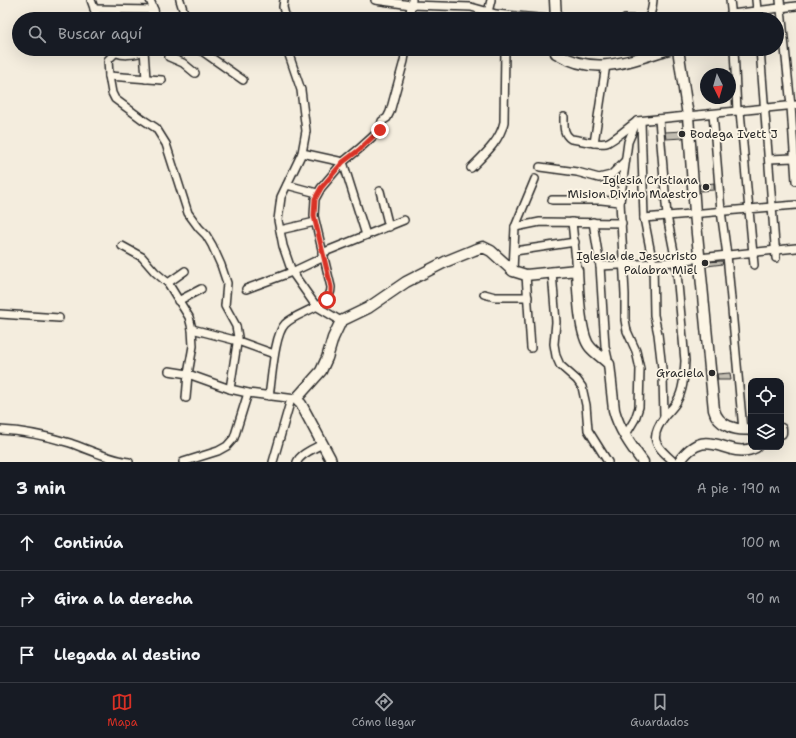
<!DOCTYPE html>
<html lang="es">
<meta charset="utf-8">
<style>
body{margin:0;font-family:"Shantell Sans",sans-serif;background:#20242c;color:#f1f3f6}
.controls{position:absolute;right:12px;bottom:12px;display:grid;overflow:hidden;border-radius:8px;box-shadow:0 4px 16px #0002}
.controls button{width:36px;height:36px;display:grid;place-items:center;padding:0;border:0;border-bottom:1px solid #363941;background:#171b24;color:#f1f3f6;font:20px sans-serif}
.compass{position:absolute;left:700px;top:68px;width:36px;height:36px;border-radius:50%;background:#171b24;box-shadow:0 4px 16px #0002;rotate:175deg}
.stop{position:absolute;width:12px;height:12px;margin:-9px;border:3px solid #d93025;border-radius:50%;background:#fff}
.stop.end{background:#d93025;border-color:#fff;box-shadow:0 1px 4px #0008}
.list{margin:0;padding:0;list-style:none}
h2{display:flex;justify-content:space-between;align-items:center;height:52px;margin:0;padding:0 16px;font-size:17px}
h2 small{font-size:13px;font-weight:400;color:#9ea1a6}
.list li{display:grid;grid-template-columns:26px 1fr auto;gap:12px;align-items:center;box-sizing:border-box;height:56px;padding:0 16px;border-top:1px solid #363941}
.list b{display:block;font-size:15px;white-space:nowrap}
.list em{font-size:13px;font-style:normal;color:#9ea1a6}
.icon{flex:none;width:22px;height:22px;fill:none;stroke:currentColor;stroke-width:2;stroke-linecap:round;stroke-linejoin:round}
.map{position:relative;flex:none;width:796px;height:462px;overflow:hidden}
.search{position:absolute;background:#171b24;box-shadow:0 4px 16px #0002;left:12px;right:12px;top:12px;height:44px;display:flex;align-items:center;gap:10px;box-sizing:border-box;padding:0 14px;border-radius:22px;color:#9ea1a6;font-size:15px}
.sheet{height:220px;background:#171b24}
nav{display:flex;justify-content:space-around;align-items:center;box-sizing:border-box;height:56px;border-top:1px solid #363941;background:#171b24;font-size:11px;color:#9ea1a6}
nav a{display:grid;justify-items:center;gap:2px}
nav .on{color:#d93025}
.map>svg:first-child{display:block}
.building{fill:#c2bdb1;stroke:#2b2b2b}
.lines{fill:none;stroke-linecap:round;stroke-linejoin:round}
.street-casing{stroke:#2b2b2b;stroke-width:10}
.secondary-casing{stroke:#2b2b2b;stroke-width:13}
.street{stroke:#fcf5e5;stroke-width:7}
.secondary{stroke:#fcf5e5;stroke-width:10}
.route{stroke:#d93025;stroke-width:5}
.poi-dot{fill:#2b2b2b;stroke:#fcf5e5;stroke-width:1.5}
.labels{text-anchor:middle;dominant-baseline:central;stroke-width:3.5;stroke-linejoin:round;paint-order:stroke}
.poi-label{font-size:12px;fill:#2b2b2b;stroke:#fcf5e5;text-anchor:end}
</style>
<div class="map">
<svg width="796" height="462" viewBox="0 0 796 462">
<rect width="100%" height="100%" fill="#f4edde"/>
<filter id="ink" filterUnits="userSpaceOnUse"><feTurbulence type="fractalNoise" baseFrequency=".025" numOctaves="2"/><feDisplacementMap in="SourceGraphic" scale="8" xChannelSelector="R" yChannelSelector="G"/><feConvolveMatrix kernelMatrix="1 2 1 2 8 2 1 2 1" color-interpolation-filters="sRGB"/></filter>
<g filter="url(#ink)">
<!-- building -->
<g class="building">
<path d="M683 131V138L666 139 665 132Z"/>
<path d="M714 183V190L700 191 699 185Z"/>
<path d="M722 261 723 264 707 266 706 262Z"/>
<path d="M730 373 731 380H718L717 374Z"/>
</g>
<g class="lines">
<!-- street casing -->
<g class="street-casing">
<g id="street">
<path d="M91 0 98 19"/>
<path d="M150 0 154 10 156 19"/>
<path d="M180 0 186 19"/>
<path d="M284 0 283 7 286 19"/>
<path d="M375 0 411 5 471 7 496 14 549 19"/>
<path d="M730 0 732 18"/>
<path d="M756 0 758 19"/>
<path d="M780 0 791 106 796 181"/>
<path d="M94 9 154 10"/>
<path d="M488 12 491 0"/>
<path d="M409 19 412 0"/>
<path d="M625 19C646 19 651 24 653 0"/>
<path d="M724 19 732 14 796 6"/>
<path d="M110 49C118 57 137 56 145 49"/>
<path d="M176 49 169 57 183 63 195 73"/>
<path d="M199 49 243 80"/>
<path d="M287 49 301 90 306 131 302 153 281 197 278 220 283 246 292 272 316 306 341 321"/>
<path d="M734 49 737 111"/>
<path d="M760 49 776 258"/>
<path d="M144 50 146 79"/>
<path d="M115 53 108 60 109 76 112 93 115 99 142 119 156 128 166 144 188 213 199 228 206 235 212 245 221 265 227 283 225 306 236 326 238 337 230 389"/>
<path d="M109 76 162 80"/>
<path d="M740 111 754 265"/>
<path d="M713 114 721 211 727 255 743 430"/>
<path d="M564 117C564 126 563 134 571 139 582 140 595 145 606 143 612 142 630 126 637 121L796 105"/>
<path d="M659 119 667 216 676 262 685 361C684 374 684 389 677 401 675 406 669 411 665 416 648 439 655 445 674 462"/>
<path d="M641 121 644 218 653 264 654 315 658 334 663 377 664 417"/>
<path d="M594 143 606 65"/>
<path d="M302 153 343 162"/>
<path d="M769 159 794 158"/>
<path d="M343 162 366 235"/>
<path d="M540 167 577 172 599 178 611 175 624 162"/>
<path d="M471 168C484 155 500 141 504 122L505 49"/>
<path d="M287 185 317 193"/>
<path d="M380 191 389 227"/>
<path d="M552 200H601L620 202"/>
<path d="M644 218 796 205"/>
<path d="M572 222 577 270"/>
<path d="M593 222 600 266 605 346 609 364"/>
<path d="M515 227 540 222 622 223"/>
<path d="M280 230 315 222"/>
<path d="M122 246 142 257 155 272 168 283 189 317 192 329 193 346 188 374 186 398"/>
<path d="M515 251 575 242"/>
<path d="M322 253 404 220"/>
<path d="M600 266 676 262 699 258 796 248"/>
<path d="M513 271 515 227 535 179"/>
<path d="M552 272 556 322 554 344 556 356 560 365 577 380 582 387 586 405 588 430 608 462"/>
<path d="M526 275 531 348"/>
<path d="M168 283 185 271"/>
<path d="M246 289 292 272 324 257"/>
<path d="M484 294 495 297H528"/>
<path d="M178 301 201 289"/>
<path d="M0 314 59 318"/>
<path d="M192 329 238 341 274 354"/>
<path d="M169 371 188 374 230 389 248 393 296 399"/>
<path d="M269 396C272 379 274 335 285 324 298 311 332 307 331 287L314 216 315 199 321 188 343 162 359 149 380 130 382 121 387 118 390 112 404 61 406 49"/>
<path d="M0 430C24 431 47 436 70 443 90 450 108 459 129 462"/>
<path d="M625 436 635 419 639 407 640 369 636 351 627 331 625 320V294L620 202 628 142 637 121"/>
<path d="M183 462 218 451 227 446 234 438 248 393"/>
<path d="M273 462 291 399"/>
<path d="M297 462C301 453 314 449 322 444"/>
</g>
</g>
<!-- secondary casing -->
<g class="secondary-casing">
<g id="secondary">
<path d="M555 0 556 19"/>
<path d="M556 49V53C595 77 629 61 669 49"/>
<path d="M678 49 688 116 695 213 714 410C718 426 736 431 751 429"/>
<path d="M781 429V433"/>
<path d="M331 462 330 458 301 404 296 399 321 371 327 358 333 338 341 321 368 308 406 282 447 261 474 250 483 247 491 251 513 271 526 275 577 270C578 287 579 335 590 347 595 353 603 358 609 364L614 410C619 429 631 446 643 462"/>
<path d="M679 462C707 421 727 462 756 447"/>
</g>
</g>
<!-- street -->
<use href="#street" class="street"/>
<!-- secondary -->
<use href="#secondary" class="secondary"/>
</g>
</g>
<g class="lines" filter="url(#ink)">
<!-- route -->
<path class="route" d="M327 300 331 294V287L314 216 315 199 321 188 343 162 359 150 380 130"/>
</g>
<!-- markers -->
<g class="poi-dot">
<circle cx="682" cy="134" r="4"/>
<circle cx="706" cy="187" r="4"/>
<circle cx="705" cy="263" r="4"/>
<circle cx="712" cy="373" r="4"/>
</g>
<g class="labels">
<!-- poi labels -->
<g class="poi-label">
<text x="690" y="134" text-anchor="start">Bodega Ivett J</text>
<text x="698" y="180">Iglesia Cristiana<tspan x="698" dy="14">Mision Divino Maestro</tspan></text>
<text x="697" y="256">Iglesia de Jesucristo<tspan x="697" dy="14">Palabra Miel</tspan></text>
<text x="704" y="373">Graciela</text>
</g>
</g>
</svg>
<div class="controls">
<button><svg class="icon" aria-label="locate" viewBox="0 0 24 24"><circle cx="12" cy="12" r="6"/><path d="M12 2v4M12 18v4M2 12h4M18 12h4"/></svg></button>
<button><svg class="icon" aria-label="layers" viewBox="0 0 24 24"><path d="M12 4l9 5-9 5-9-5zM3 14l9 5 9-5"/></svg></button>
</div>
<svg class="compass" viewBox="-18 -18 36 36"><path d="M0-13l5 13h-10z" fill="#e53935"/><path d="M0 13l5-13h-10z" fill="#9ea1a6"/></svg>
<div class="stop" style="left:327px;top:300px"></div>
<div class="stop end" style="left:380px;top:130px"></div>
<div class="search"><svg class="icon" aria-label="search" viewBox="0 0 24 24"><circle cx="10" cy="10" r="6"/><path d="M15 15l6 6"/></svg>Buscar aquí</div>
</div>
<section class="sheet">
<h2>3 min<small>A pie · 190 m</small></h2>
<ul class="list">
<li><svg class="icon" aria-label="ahead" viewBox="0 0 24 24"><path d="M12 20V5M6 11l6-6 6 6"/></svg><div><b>Continúa</b></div><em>100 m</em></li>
<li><svg class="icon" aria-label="right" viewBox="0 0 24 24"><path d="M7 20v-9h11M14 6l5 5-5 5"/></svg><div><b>Gira a la derecha</b></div><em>90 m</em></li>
<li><svg class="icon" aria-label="arrive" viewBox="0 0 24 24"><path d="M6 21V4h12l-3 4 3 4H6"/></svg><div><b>Llegada al destino</b></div></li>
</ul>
</section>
<nav>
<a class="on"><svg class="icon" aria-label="map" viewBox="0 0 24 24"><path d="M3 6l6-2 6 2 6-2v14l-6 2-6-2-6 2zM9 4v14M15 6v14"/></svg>Mapa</a>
<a><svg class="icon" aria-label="directions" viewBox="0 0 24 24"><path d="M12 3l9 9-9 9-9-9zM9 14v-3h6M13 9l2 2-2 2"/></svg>Cómo llegar</a>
<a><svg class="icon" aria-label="saved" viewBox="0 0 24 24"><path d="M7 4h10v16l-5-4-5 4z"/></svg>Guardados</a>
</nav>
